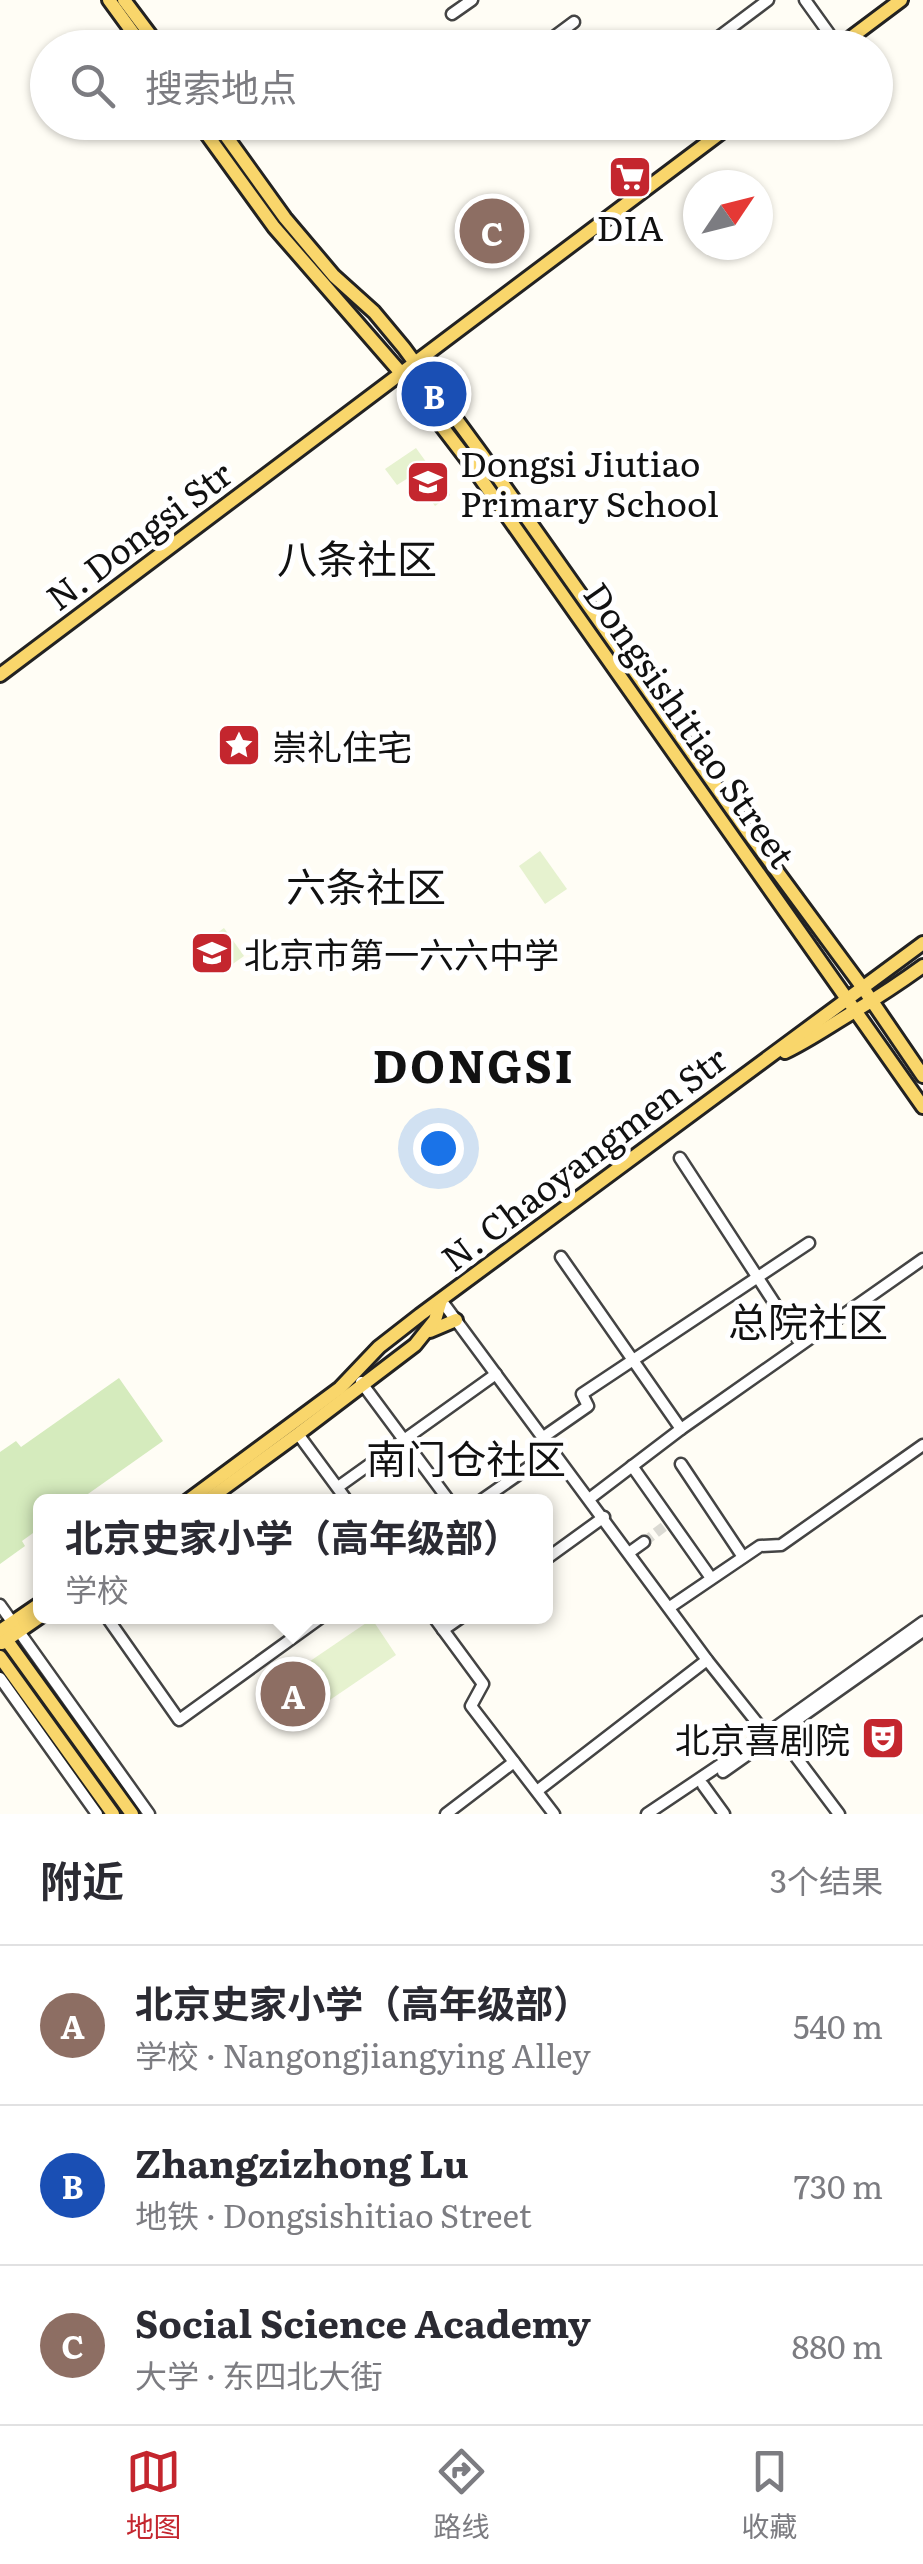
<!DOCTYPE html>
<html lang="zh">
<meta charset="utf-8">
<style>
body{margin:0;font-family:Literata,"Noto Sans SC",serif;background:#f2f2f3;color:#2b2b33}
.compass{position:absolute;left:683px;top:170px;width:90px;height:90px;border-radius:50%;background:#fff;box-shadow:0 2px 8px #0004;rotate:55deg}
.you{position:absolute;left:438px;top:1148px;width:35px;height:35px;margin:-25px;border:8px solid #fff;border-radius:50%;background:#1a73e8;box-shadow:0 0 0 15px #1a73e833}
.badge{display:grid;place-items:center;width:65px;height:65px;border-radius:50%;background:#c4262e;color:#fff;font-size:32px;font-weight:700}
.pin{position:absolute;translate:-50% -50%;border:5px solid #fff;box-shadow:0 2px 10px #0006}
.popup{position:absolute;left:33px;top:1494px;width:520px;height:130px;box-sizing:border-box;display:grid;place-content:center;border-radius:15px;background:#fff;filter:drop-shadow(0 2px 8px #0005);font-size:32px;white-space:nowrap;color:#7c7c81}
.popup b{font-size:38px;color:#2b2b33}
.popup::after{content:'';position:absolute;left:50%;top:100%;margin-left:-20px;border:20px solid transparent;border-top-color:#fff}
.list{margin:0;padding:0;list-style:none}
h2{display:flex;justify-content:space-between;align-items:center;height:130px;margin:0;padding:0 40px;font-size:42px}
h2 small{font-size:32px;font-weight:400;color:#7c7c81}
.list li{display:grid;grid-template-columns:65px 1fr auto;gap:30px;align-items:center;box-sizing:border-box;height:160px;padding:0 40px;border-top:2px solid #e1e1e2}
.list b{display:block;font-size:38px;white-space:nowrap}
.list p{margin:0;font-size:32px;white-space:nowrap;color:#7c7c81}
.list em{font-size:32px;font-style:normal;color:#7c7c81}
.icon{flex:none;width:55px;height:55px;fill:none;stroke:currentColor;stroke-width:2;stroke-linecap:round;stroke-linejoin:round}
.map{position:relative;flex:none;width:923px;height:1814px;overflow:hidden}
.search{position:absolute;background:#fff;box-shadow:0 2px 8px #0004;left:30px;right:30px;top:30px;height:110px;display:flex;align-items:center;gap:25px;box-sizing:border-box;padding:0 35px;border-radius:55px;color:#7c7c81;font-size:38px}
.sheet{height:610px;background:#fff}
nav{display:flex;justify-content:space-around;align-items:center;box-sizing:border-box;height:140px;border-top:2px solid #e1e1e2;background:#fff;font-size:28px;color:#7c7c81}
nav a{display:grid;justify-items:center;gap:5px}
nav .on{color:#c4262e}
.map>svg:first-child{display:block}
.green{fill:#d5ebbd}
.pitch{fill:#e6f2cf}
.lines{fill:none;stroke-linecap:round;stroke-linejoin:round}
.minor-tunnel{stroke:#dbdad3;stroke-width:10;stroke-dasharray:10 5;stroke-linecap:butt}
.minor-casing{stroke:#444;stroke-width:15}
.major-casing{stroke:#222;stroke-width:18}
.minor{stroke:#fff;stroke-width:10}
.major{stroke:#f9d66b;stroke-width:12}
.labels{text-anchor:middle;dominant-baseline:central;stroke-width:10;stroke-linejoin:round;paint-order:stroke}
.poi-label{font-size:35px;fill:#111;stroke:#fff;text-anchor:start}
.street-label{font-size:35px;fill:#111;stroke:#fff}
.quarter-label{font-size:40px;fill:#111;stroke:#fff}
.district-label{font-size:45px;font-weight:bold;letter-spacing:2.5px;fill:#111;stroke:#fff}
</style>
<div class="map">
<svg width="923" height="1814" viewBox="0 0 923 1814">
<rect width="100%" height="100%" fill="#fffdf5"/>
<!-- green -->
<g class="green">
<path d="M425 387 484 466 652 703 650 706 476 460 454 434 423 389Z"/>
<path d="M119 1378 163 1441 78 1501 41 1502 40 1528 22 1541 25 1546 0 1564V1452L16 1441 21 1447Z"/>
</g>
<!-- pitch -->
<g class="pitch">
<path d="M416 448 450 495 435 506 413 475 397 485 385 469Z"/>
<path d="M540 851 567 889 545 904 519 866Z"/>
<path d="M224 928 244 956 220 973 199 946Z"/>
<path d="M372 1619 396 1655 321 1706 297 1670Z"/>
</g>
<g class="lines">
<!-- minor-tunnel -->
<path class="minor-tunnel" d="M644 1542 666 1525"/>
<!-- minor casing -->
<g class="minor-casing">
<g id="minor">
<path d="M805 0 838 46"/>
<path d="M452 14 472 0"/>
<path d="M539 48 574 22"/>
<path d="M704 48 768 0"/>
<path d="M680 1158 801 1344"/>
<path d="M561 1257 681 1429"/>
<path d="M441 1300 707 1660 766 1734"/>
<path d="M361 1382 450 1502"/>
<path d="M298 1434 348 1502"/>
<path d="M542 1438 588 1406 582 1394 809 1243"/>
<path d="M681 1464 743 1557"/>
<path d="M632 1466 711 1578"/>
<path d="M338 1487 496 1374"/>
<path d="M589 1499 681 1429 923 1259"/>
<path d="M479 1502 552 1451"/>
<path d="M630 1552 644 1542"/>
<path d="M546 1559 604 1517"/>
<path d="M0 1605 149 1814"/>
<path d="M670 1607 760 1546 781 1545 923 1445"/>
<path d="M106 1616 179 1720 323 1616"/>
<path d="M433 1616 483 1684 471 1706 554 1814"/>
<path d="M443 1630 463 1616"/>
<path d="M0 1678 97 1814"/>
<path d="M775 1729 839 1814"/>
<path d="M723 1772 923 1631"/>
<path d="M703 1785 724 1814"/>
<path d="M537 1791 707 1660"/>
<path d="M446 1814 514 1762"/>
<path d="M647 1814 766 1734 923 1622"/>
</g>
</g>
<!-- major casing -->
<g class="major-casing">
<g id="major">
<path d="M109 0 144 48"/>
<path d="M124 0 160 48"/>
<path d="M837 48 901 0"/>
<path d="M198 122 274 227 401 373 469 462 923 1107"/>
<path d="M216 122 285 218 334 276 374 312 404 348 481 453 748 832 863 988 923 1076"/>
<path d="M0 675 735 122"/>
<path d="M785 1052C810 1040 831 1025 855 1011 878 997 901 982 923 966"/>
<path d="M430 1331 456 1320"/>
<path d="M186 1502 340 1388 379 1347 420 1315 923 943"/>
<path d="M205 1502 298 1434 415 1345 435 1320 441 1300"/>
<path d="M0 1631 132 1814"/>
<path d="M0 1631 41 1603"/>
<path d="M2 1643 41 1616"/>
<path d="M0 1657 113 1814"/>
</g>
</g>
<!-- minor -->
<use href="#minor" class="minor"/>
<!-- major -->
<use href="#major" class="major"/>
</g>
<!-- icons -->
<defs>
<g id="supermarket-square" transform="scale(2.25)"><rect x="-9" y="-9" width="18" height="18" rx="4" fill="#c4262e" stroke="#fff"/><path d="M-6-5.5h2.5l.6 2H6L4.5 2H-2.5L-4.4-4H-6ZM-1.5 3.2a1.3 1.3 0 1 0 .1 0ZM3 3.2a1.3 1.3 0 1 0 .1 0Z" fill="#fff"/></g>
<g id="school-square" transform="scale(2.25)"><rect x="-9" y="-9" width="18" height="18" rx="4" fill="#c4262e" stroke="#fff"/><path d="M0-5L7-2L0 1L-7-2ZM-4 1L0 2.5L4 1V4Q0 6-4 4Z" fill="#fff"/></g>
<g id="sight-square" transform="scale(2.25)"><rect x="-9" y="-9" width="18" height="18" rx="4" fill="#c4262e" stroke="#fff"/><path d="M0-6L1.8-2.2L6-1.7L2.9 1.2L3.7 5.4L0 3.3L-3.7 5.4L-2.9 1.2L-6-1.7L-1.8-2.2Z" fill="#fff"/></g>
<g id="theatre-square" transform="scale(2.25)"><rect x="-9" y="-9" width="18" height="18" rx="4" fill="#c4262e" stroke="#fff"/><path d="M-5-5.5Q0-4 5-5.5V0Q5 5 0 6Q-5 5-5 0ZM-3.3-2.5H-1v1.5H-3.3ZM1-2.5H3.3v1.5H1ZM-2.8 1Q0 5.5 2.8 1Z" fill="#fff"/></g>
</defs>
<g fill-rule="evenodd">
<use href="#supermarket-square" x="630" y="177"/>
<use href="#school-square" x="428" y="482"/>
<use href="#sight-square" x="239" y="745"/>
<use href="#school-square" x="212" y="953"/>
<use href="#theatre-square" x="883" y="1738"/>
</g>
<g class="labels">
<!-- poi labels -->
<g class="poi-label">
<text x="630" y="226" text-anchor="middle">DIA</text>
<text x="460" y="462">Dongsi Jiutiao<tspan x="460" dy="40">Primary School</tspan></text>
<text x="272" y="745">崇礼住宅</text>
<text x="244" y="953">北京市第一六六中学</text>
<text x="850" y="1738" text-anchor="end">北京喜剧院</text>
</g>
<!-- street labels -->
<g class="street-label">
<text transform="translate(138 534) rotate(-37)">N. Dongsi Str</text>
<text transform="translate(691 724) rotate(55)">Dongsishitiao Street</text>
<text transform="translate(583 1157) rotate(-37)">N. Chaoyangmen Str</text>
</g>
<!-- quarter labels -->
<g class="quarter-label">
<text x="357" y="556">八条社区</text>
<text x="366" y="884">六条社区</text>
<text x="808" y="1319">总院社区</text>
<text x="466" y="1456">南门仓社区</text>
</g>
<!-- district labels -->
<g class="district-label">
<text x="474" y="1063">DONGSI</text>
</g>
</g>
</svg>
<svg class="compass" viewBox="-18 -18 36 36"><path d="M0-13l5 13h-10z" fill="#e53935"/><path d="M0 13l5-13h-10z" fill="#7c7c81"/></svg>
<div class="you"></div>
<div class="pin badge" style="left:293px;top:1694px;background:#8d6e63">A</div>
<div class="popup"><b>北京史家小学（高年级部）</b>学校</div>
<div class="pin badge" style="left:434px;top:394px;background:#1a4fb4">B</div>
<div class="pin badge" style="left:492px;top:231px;background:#8d6e63">C</div>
<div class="search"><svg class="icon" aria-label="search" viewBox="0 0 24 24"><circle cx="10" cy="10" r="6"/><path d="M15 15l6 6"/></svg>搜索地点</div>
</div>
<section class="sheet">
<h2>附近<small>3个结果</small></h2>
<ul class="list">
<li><span class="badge" style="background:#8d6e63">A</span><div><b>北京史家小学（高年级部）</b><p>学校 · Nangongjiangying Alley</p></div><em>540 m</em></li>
<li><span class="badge" style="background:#1a4fb4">B</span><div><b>Zhangzizhong Lu</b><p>地铁 · Dongsishitiao Street</p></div><em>730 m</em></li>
<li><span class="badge" style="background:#8d6e63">C</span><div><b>Social Science Academy</b><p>大学 · 东四北大街</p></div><em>880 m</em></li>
</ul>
</section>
<nav>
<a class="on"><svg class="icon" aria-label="map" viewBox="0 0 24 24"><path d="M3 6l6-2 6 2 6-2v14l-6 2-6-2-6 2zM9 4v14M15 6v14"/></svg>地图</a>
<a><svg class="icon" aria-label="directions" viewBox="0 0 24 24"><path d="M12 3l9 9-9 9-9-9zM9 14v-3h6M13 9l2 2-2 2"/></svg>路线</a>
<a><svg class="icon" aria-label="saved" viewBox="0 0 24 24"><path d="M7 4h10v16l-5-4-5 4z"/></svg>收藏</a>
</nav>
